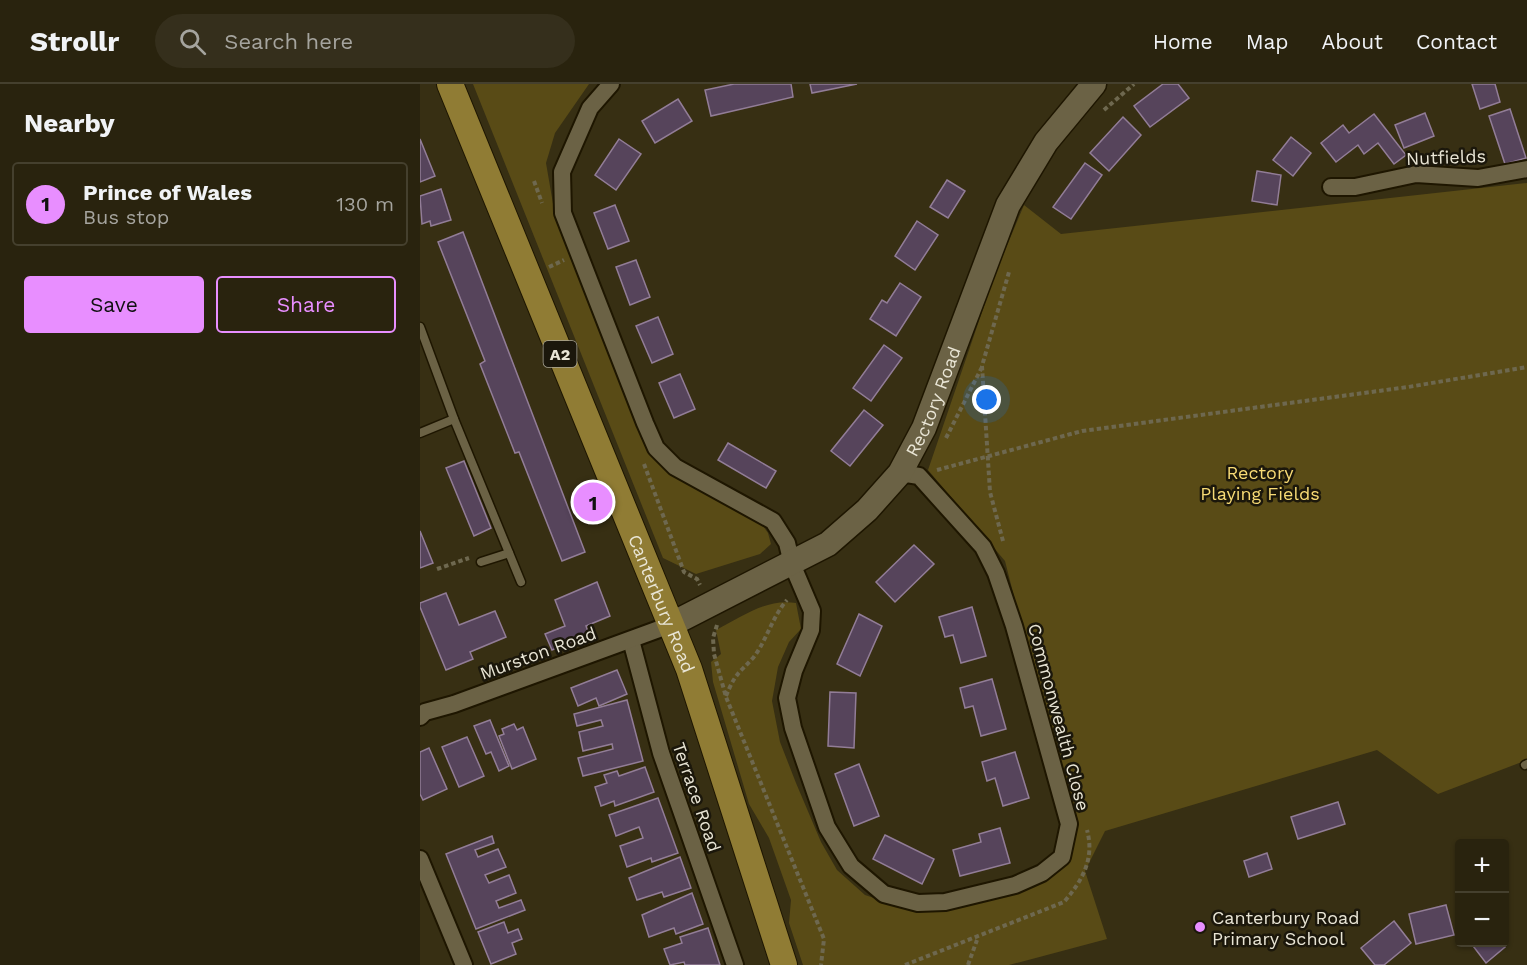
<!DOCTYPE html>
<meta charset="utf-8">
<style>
body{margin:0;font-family:"Work Sans",sans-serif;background:#352f1c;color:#f1f3f6}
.controls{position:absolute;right:18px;bottom:18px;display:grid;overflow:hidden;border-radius:6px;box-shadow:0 2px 4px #0004}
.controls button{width:54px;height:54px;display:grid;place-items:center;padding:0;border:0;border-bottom:2px solid #45402e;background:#29230e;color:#f1f3f6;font:30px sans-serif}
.you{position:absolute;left:567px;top:316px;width:21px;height:21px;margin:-15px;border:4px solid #fff;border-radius:50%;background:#1a73e8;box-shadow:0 0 0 9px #1a73e833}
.badge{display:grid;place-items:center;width:39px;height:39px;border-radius:50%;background:#e88eff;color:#111;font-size:20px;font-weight:700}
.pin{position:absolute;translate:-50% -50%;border:3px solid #fff;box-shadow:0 2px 6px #0006}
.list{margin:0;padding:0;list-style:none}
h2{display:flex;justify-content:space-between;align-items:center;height:78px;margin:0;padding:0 24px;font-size:26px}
h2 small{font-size:20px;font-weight:400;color:#a5a49e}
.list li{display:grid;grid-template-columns:39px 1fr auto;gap:18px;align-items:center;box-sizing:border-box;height:84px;margin:0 12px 12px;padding:0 12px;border:2px solid #45402e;border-radius:6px}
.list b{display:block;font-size:22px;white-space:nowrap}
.list p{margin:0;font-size:20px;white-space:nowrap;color:#a5a49e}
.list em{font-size:20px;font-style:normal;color:#a5a49e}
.actions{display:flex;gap:12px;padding:18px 24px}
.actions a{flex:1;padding:14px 0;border:2px solid #e88eff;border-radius:6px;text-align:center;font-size:21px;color:#e88eff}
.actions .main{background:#e88eff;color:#111}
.icon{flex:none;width:33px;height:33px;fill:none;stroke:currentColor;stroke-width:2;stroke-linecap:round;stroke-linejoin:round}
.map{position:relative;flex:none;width:1107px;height:881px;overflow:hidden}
header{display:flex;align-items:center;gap:36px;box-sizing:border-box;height:84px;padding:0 30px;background:#29230e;border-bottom:2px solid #45402e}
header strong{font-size:28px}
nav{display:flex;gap:33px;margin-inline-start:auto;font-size:21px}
.search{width:420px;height:54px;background:#352f1c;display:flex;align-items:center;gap:15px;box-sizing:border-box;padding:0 21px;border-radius:33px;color:#a5a49e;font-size:22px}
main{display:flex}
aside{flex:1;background:#29230e}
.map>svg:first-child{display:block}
.green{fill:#594b16}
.building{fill:#56445b;stroke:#927d97;stroke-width:1.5}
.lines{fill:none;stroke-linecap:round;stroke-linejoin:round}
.lane-casing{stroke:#1e1600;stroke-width:11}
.street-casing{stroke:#1e1600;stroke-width:20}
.secondary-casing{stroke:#1e1600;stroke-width:27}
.primary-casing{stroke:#1e1600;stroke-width:28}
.path{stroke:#6e684f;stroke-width:4;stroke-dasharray:4.5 3;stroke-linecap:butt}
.lane{stroke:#6b6245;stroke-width:8}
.street{stroke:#6b6245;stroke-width:16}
.secondary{stroke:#6b6245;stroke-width:24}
.primary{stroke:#907c34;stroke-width:26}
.poi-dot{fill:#e88eff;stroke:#1b170b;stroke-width:2}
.labels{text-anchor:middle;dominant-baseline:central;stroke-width:5;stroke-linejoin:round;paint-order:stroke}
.shield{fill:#1b170b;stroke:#aba798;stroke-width:1.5}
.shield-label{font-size:16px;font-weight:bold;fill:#e9e5d5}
.street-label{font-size:18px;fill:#e9e5d5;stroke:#1b170b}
.park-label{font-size:18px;fill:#f8db75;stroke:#1b170b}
.poi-label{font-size:18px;fill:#e9e5d5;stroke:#1b170b;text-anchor:start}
</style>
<header>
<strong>Strollr</strong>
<div class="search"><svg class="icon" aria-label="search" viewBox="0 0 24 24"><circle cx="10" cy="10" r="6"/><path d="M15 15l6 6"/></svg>Search here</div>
<nav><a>Home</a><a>Map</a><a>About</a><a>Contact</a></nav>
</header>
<main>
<aside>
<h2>Nearby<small></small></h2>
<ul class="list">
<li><span class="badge">1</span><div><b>Prince of Wales</b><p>Bus stop</p></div><em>130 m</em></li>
</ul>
<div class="actions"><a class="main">Save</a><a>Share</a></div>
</aside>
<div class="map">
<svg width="1107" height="881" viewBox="0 0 1107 881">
<rect width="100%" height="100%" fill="#372f13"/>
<!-- green -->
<g class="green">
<path d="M53 0H169L135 49 126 79 136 137 229 364 341 439 348 449 351 460 340 470 276 490 243 474Z"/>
<path d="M1107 99V676L1018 710 957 666 685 747 665 787 687 855 589 881H383L369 839 371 816 349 754 329 720 293 598 291 578 301 570 296 546C322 533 346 514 376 519L381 545 369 558 358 583 352 617 360 658 376 699 401 758 417 786 445 811 481 823 615 795 648 753 643 704 585 477 508 386 575 190 604 121 641 150Z"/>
</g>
<!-- building -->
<g class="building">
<path d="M314 0H371L373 13 291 32 285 6Z"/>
<path d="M390 0H437L392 9Z"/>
<path d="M743 0H758L769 14 730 43 714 22Z"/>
<path d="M1052 0H1075L1080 18 1060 25Z"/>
<path d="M258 15 272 37 235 59 222 37Z"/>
<path d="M1090 25 1106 74 1085 80 1069 32Z"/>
<path d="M1005 29 1014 52 984 64 975 41Z"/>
<path d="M954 30 986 71 974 80 958 59 944 70 938 61 916 78 901 59 923 41 929 49Z"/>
<path d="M703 33 721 51 689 87 670 69Z"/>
<path d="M871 53 891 69 873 92 853 76Z"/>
<path d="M0 55 15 92 0 98Z"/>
<path d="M199 55 221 70 196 106 175 91Z"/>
<path d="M665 79 682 91 651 135 633 123Z"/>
<path d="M837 87 861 91 857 121 832 117Z"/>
<path d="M527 96 545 107 528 134 510 123Z"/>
<path d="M21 105 31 136 11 142 10 137 2 140 0 112Z"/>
<path d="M195 121 209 157 188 165 174 129Z"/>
<path d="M497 137 518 151 495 186 475 172Z"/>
<path d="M43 148 165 468 142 477 99 368 95 369 60 280 65 277 18 158Z"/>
<path d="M216 176 230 213 210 221 196 183Z"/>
<path d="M480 199 501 213 476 252 450 235 462 216 467 219Z"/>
<path d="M238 233 253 270 232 279 216 242Z"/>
<path d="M464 261 482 274 451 317 433 304Z"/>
<path d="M260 290 275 325 254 334 239 299Z"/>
<path d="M444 326 463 341 430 382 411 367Z"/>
<path d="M308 359 356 387 346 404 298 376Z"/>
<path d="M44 377 71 444 54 452 26 384Z"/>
<path d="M0 447 13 479 0 484Z"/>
<path d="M494 461 514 480 475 518 456 498Z"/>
<path d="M177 498 190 532 166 542 169 551 132 566 125 550 145 542 135 516Z"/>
<path d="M26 509 39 541 75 527 86 553 50 568 53 575 26 586 0 523V519Z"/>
<path d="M552 523 566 572 541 579 533 551 525 553 519 533Z"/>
<path d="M439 530 462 542 440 592 417 580Z"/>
<path d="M197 586 207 610 179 622 176 614 158 622 151 604Z"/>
<path d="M572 595 586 645 561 652 553 622 545 624 540 604Z"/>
<path d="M410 608 436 609 434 664 408 662Z"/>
<path d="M207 616 223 677 163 692 158 674 193 665 192 660 163 667 159 648 183 642 181 636 157 642 154 630Z"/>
<path d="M70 636 89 682 79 687 71 668 66 670 54 642Z"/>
<path d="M94 640 97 646 103 643 116 675 92 685 79 652 84 650 82 645Z"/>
<path d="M47 653 64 692 39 703 22 663Z"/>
<path d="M9 664 27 705 3 716 0 710V668Z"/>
<path d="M595 668 609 714 583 722 575 694 567 697 562 678Z"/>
<path d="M439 680 459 732 434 742 415 690Z"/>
<path d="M225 683 234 708 195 722 194 717 181 722 175 703 187 699 184 691 197 687 199 692Z"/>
<path d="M238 714 258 769 232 778 231 774 207 783 200 762 223 754 219 743 196 752 189 731Z"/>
<path d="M918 718 925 740 878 755 871 733Z"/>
<path d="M580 744 590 779 540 792 533 766 561 758 559 750Z"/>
<path d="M465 751 514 775 502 800 453 775Z"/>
<path d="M72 752 74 759 55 766 58 773 78 765 86 783 65 791 69 799 89 791 96 809 76 817 79 824 101 816 105 826 56 845 26 770Z"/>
<path d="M847 769 852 785 829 793 824 777Z"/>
<path d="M260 773 271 804 244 813 242 808 217 816 209 794Z"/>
<path d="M272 809 283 840 256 850 254 844 229 853 222 831Z"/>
<path d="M1026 821 1034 851 996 860 989 830Z"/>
<path d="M974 837 991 859 964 881H955L941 864Z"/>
<path d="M84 838 88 849 98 845 102 855 92 859 96 870 71 880 58 848Z"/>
<path d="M288 844 300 881H265L264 878 250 881 244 865 262 859 260 853Z"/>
<path d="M1050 858H1082L1085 863 1066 879Z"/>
</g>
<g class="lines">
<!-- lane casing -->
<g class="lane-casing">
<g id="lane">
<path d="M0 243 34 335 101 498"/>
<path d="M0 349 34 335"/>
<path d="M61 478 89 469"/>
<path d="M1105 681 1107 680"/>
</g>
</g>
<!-- street casing -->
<g class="street-casing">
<g id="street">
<path d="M191 0 170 24 142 88 143 129 225 339 236 364 255 383 353 437 367 459 372 480 392 527 391 546 374 587 367 614 373 644 407 743 431 782 464 810 498 819 525 818 595 801 622 789 642 773 649 740 594 542 576 489 563 463 499 392 480 389"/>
<path d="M911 103H935L996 90 1058 94 1107 85"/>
<path d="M211 556 241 669 315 881"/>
<path d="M0 633 5 628 34 620 250 541"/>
<path d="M0 775 44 881"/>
</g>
</g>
<!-- secondary casing -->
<g class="secondary-casing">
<g id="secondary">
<path id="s1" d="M250 541 408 460 447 426 480 389 504 344 588 121 626 58 674 0"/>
</g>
</g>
<!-- primary casing -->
<g class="primary-casing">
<g id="primary">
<path id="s2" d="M30 0 269 585 364 881"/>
</g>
</g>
<!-- path -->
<g class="path">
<path d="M684 26 714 0"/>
<path d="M114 97 122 119"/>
<path d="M129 183 144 176"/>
<path d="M526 354 562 283"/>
<path d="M224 380 264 488 277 495 280 501"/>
<path d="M517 386 662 347 988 303 1107 283"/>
<path d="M583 457 570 408 562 282 589 188"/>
<path d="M17 485 49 474"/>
<path d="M297 541 293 554 294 570 306 613 404 855 401 881"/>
<path d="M306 612C315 590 318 590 333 574 347 556 352 533 367 516"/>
<path d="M485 881 644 818C662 797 675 775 667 746"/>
<path d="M548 881 557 856"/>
</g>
<!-- lane -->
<use href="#lane" class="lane"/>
<!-- street -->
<use href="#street" class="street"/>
<!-- secondary -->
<use href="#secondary" class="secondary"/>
<!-- primary -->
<use href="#primary" class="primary"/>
</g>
<!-- markers -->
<circle class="poi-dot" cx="780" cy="843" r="6"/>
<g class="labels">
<!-- shield labels -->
<rect class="shield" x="123.5" y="257" width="33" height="26" rx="4.5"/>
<g class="shield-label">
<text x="140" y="270">A2</text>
</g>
<!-- street labels -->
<g class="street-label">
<text transform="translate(1026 73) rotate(-2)">Nutfields</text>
<text stroke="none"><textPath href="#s1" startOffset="358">Rectory Road</textPath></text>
<text stroke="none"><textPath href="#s2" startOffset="561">Canterbury Road</textPath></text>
<text transform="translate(118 569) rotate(-20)">Murston Road</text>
<text transform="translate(639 633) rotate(75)">Commonwealth Close</text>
<text transform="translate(277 713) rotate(71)">Terrace Road</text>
</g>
<!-- park labels -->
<g class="park-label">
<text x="840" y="388">Rectory<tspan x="840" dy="21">Playing Fields</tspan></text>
</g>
<!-- poi labels -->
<g class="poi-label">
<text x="792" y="833">Canterbury Road<tspan x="792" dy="21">Primary School</tspan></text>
</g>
</g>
</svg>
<div class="controls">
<button>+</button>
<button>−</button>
</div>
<div class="you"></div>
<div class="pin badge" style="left:173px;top:418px">1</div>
</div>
</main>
